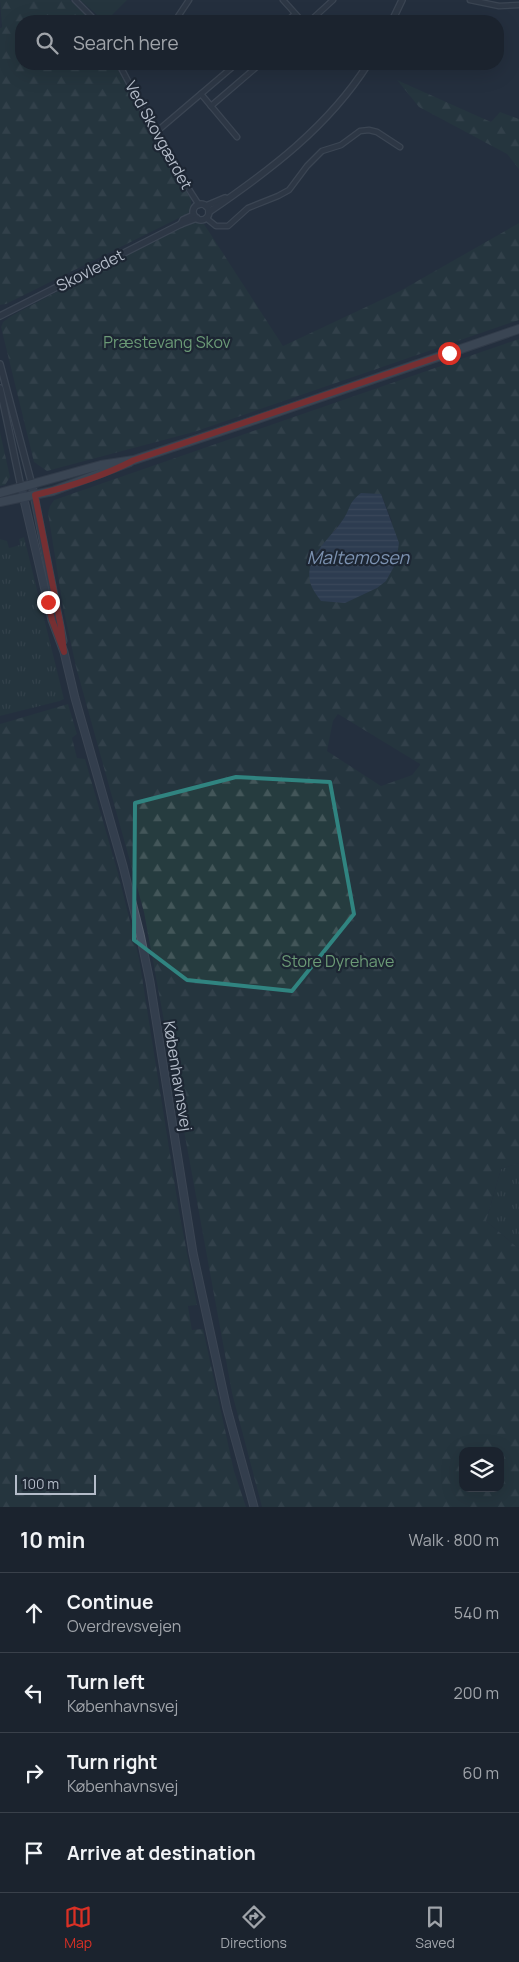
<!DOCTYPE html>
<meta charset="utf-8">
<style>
body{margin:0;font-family:Manrope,sans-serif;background:#282f3a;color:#f1f3f6}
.controls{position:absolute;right:15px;bottom:15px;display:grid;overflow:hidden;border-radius:10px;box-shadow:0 5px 20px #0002}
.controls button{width:45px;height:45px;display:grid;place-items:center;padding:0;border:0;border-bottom:1px solid #39404a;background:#1b232e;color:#f1f3f6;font:25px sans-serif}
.scale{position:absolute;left:15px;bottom:12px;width:81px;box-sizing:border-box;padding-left:5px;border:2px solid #b4bcc9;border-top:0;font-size:14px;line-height:18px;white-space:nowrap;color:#b4bcc9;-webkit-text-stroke:4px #1d2633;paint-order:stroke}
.stop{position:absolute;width:15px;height:15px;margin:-11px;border:4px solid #d93025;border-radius:50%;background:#fff}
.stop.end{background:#d93025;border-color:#fff;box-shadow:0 1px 5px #0008}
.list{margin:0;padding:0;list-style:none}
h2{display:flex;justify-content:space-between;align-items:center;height:65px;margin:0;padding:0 20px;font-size:21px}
h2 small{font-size:16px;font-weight:400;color:#a0a4aa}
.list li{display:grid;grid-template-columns:32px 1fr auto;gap:15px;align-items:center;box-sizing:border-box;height:80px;padding:0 20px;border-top:1px solid #39404a}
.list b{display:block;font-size:19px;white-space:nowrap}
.list p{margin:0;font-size:16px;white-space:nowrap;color:#a0a4aa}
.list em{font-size:16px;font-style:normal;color:#a0a4aa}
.icon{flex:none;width:28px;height:28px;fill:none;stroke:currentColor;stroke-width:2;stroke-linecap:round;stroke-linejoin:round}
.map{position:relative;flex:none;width:519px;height:1507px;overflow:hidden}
.search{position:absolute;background:#1b232e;box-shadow:0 5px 20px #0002;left:15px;right:15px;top:15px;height:55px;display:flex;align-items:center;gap:12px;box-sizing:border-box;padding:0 18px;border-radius:20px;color:#a0a4aa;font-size:19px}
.sheet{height:385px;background:#1b232e}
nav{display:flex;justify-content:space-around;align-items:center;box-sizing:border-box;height:70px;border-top:1px solid #39404a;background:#1b232e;font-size:14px;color:#a0a4aa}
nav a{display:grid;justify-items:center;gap:2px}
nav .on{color:#d93025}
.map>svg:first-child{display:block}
.grass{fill:url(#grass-tufts)}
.forest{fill:url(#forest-firs);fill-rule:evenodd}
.green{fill:#263c3f}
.water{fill:url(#water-rules)}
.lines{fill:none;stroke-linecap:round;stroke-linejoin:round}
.minor-casing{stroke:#565f6c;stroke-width:7}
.tertiary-casing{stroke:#565f6c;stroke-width:8}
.secondary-casing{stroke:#565f6c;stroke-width:9}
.primary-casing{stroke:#414a57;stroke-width:10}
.minor{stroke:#38414e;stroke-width:4.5}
.tertiary{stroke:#38414e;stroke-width:5.5}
.secondary{stroke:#465061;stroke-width:7}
.primary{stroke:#56606e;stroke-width:8}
.route{stroke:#d93025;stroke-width:6}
.marked{fill:none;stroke:#308480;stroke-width:4;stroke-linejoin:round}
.labels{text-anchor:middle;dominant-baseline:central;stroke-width:4.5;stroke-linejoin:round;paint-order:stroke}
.street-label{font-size:16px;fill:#b4bcc9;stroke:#1d2633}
.park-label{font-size:16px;fill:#6b9a76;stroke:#1d2633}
.water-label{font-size:18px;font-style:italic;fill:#7c92b1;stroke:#1d2633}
</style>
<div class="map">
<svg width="519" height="1507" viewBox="0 0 519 1507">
<defs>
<pattern id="grass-tufts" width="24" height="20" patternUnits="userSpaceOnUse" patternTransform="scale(1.25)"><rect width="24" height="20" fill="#263c3f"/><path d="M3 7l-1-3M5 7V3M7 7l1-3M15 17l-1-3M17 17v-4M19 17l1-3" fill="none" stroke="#435659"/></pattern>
<pattern id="forest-firs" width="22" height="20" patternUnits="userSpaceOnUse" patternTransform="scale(1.25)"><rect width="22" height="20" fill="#263c3f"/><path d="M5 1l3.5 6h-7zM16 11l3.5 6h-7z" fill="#435659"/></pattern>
<pattern id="water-rules" width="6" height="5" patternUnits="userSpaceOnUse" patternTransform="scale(1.25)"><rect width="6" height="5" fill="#394c67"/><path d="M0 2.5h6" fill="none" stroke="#53647b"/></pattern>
</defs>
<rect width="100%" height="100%" fill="#242f3e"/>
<!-- grass -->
<g class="grass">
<path d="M24 537 64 699 60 701 0 716V539L7 541 9 548 20 545 19 539Z"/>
<path d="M519 1163V1249L486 1221 501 1169Z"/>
</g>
<!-- forest -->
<g class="forest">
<path d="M0 0H70L90 19 92 21H21V64H115L152 135 191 199V206L189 213 6 304 0 305V28L2 27Z"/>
<path d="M397 80 491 122 500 112 519 119V169L507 154 419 107Z"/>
<path d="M195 222 204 224 283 346 400 291 519 223V320L194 432 47 471 34 462 1 327 3 322 11 316 184 225Z"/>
<path d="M519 339V1163L501 1169 486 1221 519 1249V1507H262L232 1393 144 912 76 667 63 607 48 513 50 506 54 500ZM381 494 392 521 377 588 364 593 317 552 343 520ZM338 714 420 764V765L412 775 381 786 327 751 333 721ZM463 1451H500V1488H463Z"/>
<path d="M0 432 10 477 5 485 0 486Z"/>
<path d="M68 704 77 734 72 738 77 758 85 759 118 873 139 958 179 1211 197 1305 188 1306 192 1330 203 1329 234 1471 246 1507H0V724Z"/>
</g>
<!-- green -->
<path class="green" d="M80 0H127L106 21H100L96 14Z"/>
<!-- water -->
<path class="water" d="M361 493 381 494 399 543 396 563 386 581 377 588 345 603 321 601C317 596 313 590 311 585 302 559 330 539 342 521 351 509 347 504 361 493Z"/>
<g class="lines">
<!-- minor casing -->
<g class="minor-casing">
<g id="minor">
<path d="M75 0 96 21"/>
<path d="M283 0 302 21"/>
<path d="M470 0 499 6 519 5"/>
<path d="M175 21 189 0"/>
<path d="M287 21 295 14"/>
<path d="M310 21 333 0"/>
<path d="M119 64 167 155 199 205"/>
<path d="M201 94 237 137"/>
<path d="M211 106 260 64"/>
<path d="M155 133 236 64"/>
<path d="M206 218 216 226H228L248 208 278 196 289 190 307 166 322 151 341 145 360 131 369 130 377 132 400 147"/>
</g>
</g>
<!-- tertiary casing -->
<g class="tertiary-casing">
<g id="tertiary">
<path d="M392 21 402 0"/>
<circle cx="201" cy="212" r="8"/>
<path d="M206 206 225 198"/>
<path d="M209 212C269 171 328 127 368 64"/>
<path d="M181 224 183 220 194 215"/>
<path d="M0 316 181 224 197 218"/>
<path d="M0 364 32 485"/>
<path d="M0 388 21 487"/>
</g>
</g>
<!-- secondary casing -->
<g class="secondary-casing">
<g id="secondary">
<path d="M32 485 63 641"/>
<path d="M21 487 52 620 64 652 75 698 123 866 140 934 150 982 193 1253 227 1409 254 1507"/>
</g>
</g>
<!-- primary casing -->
<g class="primary-casing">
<g id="primary">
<path d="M0 493 101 465 134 460 240 425 519 329"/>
<path d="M0 502 53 491 130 462"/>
</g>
</g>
<!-- minor -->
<use href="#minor" class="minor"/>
<!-- tertiary -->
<use href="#tertiary" class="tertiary"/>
<!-- secondary -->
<use href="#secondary" class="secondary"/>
<!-- primary -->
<use href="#primary" class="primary"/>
</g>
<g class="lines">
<!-- route -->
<path class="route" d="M48 602 52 620 64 652 61 627 35 495C68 487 104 476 134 460L449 353"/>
</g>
<!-- marked area -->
<path d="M0 0H519V1507H0ZM236 777 330 782 354 914 292 991 187 980 134 940 135 803Z" fill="#242f3e" fill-opacity=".55" fill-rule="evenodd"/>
<path class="marked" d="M236 777 330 782 354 914 292 991 187 980 134 940 135 803Z"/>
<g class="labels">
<!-- street labels -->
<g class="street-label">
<text transform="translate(159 135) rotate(61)">Ved Skovgærdet</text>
<text transform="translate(90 270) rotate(-27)">Skovledet</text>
<text transform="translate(178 1076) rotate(81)">Københavnsvej</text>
</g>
<!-- park labels -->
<g class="park-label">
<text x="167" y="342">Præstevang Skov</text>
<text x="338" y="961">Store Dyrehave</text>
</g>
<!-- water labels -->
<g class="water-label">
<text x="358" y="557">Maltemosen</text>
</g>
</g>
</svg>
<div class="controls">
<button><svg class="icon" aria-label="layers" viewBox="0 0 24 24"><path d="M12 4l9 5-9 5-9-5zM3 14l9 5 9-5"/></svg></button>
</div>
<div class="scale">100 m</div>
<div class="stop" style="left:449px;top:353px"></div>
<div class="stop end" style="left:48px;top:602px"></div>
<div class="search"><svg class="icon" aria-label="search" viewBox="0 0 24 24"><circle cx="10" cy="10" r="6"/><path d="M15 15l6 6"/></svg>Search here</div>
</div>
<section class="sheet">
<h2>10 min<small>Walk · 800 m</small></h2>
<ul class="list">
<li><svg class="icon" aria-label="ahead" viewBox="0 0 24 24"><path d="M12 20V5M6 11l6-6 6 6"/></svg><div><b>Continue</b><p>Overdrevsvejen</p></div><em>540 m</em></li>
<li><svg class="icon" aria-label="left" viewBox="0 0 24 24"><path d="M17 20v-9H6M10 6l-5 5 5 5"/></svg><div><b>Turn left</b><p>Københavnsvej</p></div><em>200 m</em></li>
<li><svg class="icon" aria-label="right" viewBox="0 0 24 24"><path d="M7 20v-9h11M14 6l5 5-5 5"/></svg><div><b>Turn right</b><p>Københavnsvej</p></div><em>60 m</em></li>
<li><svg class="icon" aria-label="arrive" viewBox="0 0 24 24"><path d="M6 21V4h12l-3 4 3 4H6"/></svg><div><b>Arrive at destination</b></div></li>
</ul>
</section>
<nav>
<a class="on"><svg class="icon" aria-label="map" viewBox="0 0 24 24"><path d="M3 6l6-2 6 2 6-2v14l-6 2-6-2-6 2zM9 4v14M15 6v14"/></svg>Map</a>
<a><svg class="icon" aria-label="directions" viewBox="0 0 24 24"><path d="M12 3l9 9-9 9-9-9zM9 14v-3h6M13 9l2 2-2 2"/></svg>Directions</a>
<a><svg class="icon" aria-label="saved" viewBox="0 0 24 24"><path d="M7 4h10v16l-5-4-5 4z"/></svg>Saved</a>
</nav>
